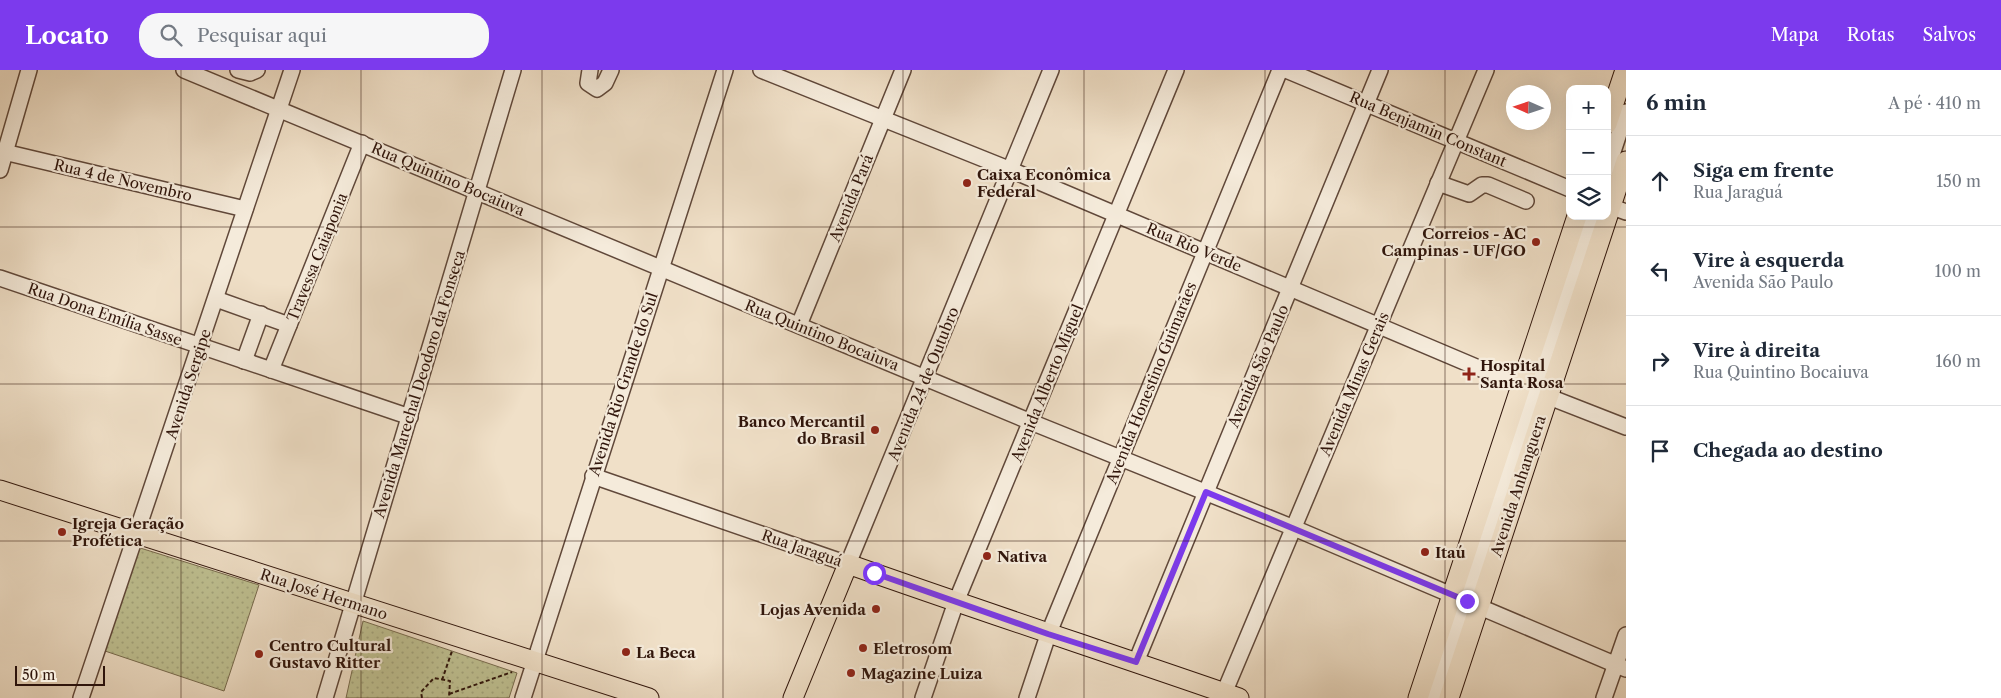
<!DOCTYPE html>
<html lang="pt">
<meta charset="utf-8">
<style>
body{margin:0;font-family:"Libre Caslon Text",serif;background:#f6f6f7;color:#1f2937}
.controls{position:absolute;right:15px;top:15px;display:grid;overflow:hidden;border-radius:10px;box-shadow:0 5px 20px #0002}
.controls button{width:45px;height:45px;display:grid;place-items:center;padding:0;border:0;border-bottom:1px solid #e0e1e3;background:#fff;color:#1f2937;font:25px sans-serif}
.compass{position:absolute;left:1506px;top:15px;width:45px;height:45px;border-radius:50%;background:#fff;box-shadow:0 5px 20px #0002;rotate:273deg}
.scale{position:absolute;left:15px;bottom:12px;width:90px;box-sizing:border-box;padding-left:5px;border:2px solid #30150b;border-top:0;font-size:14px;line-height:18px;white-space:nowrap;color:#30150b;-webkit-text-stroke:4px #f5ebdb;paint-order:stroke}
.stop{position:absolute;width:15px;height:15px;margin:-11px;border:4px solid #7c3aed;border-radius:50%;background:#fff}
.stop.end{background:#7c3aed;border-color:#fff;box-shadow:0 1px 5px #0008}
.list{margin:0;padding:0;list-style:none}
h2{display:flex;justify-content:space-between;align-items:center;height:65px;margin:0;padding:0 20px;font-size:21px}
h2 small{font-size:16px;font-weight:400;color:#747a83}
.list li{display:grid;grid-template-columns:32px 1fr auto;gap:15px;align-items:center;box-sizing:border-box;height:90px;padding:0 20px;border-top:1px solid #e0e1e3}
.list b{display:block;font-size:19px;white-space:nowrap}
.list p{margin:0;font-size:16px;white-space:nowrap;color:#747a83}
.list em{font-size:16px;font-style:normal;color:#747a83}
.icon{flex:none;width:28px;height:28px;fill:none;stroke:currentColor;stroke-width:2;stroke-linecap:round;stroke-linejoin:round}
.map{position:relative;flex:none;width:1626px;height:628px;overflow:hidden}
header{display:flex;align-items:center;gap:30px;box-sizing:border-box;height:70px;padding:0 25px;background:#7c3aed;color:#fff}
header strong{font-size:24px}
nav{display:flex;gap:28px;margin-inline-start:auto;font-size:18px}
.search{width:350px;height:45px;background:#f6f6f7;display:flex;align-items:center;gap:12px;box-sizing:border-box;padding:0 18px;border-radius:20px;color:#747a83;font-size:19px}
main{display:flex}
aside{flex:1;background:#fff}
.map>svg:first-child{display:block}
.park{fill:url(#park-dots);stroke:#786b4e}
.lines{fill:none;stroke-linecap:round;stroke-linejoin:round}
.minor-casing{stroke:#60483a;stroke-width:18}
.major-casing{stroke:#30150b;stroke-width:21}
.path{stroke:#30150b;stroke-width:2;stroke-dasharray:4 2.5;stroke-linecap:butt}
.minor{stroke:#f5ebdb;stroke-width:15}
.major{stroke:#f0e0c8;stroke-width:19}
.route{stroke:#7c3aed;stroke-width:6}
.grid{fill:none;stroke:#30150b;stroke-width:1;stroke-opacity:0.55}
.poi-dot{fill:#8f2418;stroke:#f5ebdb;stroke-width:2}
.labels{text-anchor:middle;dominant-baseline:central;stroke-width:4.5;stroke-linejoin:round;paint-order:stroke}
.street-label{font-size:15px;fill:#30150b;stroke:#f5ebdb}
.poi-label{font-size:15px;font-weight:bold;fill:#30150b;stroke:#f5ebdb;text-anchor:start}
</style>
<header>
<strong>Locato</strong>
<div class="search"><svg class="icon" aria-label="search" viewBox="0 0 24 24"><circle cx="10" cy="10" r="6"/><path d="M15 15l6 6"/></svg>Pesquisar aqui</div>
<nav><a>Mapa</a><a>Rotas</a><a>Salvos</a></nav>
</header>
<main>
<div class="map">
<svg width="1626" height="628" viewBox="0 0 1626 628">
<defs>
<pattern id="park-dots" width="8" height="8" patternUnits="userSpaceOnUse" patternTransform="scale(1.25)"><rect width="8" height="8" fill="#bfc192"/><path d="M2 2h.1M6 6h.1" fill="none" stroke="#a4a57d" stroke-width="1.8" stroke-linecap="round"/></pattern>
</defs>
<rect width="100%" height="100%" fill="#f0e0c8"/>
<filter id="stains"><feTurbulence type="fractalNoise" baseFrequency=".004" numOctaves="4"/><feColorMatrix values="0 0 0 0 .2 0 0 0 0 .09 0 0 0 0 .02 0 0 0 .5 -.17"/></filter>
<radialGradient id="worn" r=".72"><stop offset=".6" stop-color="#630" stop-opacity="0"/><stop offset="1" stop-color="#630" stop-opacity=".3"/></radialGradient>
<!-- park -->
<g class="park">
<path d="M137 477 259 515 224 621 102 580Z"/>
<path d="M363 551 517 603 509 628H346Z"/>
</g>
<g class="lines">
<!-- minor casing -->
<g class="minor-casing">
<g id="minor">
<path d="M184 0 1031 352 1294 458 1626 599"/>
<path d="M238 0 250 3 257 0"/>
<path d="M590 0 588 13 597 19 605 13 611 0"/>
<path d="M761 0 1011 100 1521 316 1626 357"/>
<path d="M1286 0 1570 119"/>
<path d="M0 81 245 139"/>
<path d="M0 100 29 0"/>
<path d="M1607 100 1626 42"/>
<path d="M1438 113 1469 124 1482 115H1488L1526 131"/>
<path d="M1607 135 1626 142"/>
<path d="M0 208 410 347"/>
<path d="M216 229 289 255"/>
<path d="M799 255 903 0"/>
<path d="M244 291 261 244"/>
<path d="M271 300 362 73"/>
<path d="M593 406 848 494 1051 0"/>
<path d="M1136 592 1380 0"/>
<path d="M81 628 292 0"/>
<path d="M325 628 513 0"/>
<path d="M523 628 725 0"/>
<path d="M923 628 956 532 1176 0"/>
<path d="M1027 628 1048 565 1280 0"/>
<path d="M1222 628 1486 0"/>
<path d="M1435 628 1592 146"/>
<path d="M1604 628 1626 565"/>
</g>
</g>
<!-- major casing -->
<g class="major-casing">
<g id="major">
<path d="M1607 54 1625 0"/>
<path d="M0 420 649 628"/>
<path d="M793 628 848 494C978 540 1109 583 1239 628"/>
<path d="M1418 628 1577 146"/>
<path d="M1449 628 1626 91"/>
</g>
</g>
<!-- path -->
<g class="path">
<path d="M442 610 452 581"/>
<path d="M449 624 512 602"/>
<path d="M422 628 421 622 434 608 450 611 449 628"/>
</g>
<!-- minor -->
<use href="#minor" class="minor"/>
<!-- major -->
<use href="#major" class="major"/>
</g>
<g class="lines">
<!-- route -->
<path class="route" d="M874 503 1048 564 1136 592 1206 422 1467 531"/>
</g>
<!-- grid -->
<path class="grid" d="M181 0V628M361 0V628M542 0V628M723 0V628M903 0V628M1084 0V628M1265 0V628M1445 0V628M0 157H1626M0 314H1626M0 471H1626"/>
<!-- markers -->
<g class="poi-dot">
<circle cx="967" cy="113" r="5"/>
<circle cx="1536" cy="172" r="5"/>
<path d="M1466.5 296.5h5v5h5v5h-5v5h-5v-5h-5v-5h5z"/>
<circle cx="875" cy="360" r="5"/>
<circle cx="62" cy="462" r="5"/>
<circle cx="1425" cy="482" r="5"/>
<circle cx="987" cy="486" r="5"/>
<circle cx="876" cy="539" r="5"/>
<circle cx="863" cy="578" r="5"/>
<circle cx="626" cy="582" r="5"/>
<circle cx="259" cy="584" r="5"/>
<circle cx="851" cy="603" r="5"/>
</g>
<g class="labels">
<!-- street labels -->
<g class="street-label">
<text transform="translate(1428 59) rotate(23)">Rua Benjamin Constant</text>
<text transform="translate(448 109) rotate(23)">Rua Quintino Bocaiuva</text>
<text transform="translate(123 110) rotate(13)">Rua 4 de Novembro</text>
<text transform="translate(851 128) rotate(-68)">Avenida Pará</text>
<text transform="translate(1194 177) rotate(23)">Rua Rio Verde</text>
<text transform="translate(317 187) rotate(-68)">Travessa Caiaponia</text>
<text transform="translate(105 244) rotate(19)">Rua Dona Emília Sasse</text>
<text transform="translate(822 265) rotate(22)">Rua Quintino Bocaiuva</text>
<text transform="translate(1258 296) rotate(-67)">Avenida São Paulo</text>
<text transform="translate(1047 313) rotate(-68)">Avenida Alberto Miguel</text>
<text transform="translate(1151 313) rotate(-68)">Avenida Honestino Guimarães</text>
<text transform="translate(188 314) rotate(-72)">Avenida Sergipe</text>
<text transform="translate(419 314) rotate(-73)">Avenida Marechal Deodoro da Fonseca</text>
<text transform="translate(623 314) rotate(-72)">Avenida Rio Grande do Sul</text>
<text transform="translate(923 314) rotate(-68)">Avenida 24 de Outubro</text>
<text transform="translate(1354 314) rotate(-67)">Avenida Minas Gerais</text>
<text transform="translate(1518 416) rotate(-72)">Avenida Anhanguera</text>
<text transform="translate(802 478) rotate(19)">Rua Jaraguá</text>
<text transform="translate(324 524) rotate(18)">Rua José Hermano</text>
</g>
<!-- poi labels -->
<g class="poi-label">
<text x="977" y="104">Caixa Econômica<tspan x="977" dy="17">Federal</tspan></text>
<text x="1526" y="163" text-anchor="end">Correios - AC<tspan x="1526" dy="17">Campinas - UF/GO</tspan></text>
<text x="1480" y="295">Hospital<tspan x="1480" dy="17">Santa Rosa</tspan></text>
<text x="865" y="351" text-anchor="end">Banco Mercantil<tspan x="865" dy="17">do Brasil</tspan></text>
<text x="72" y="453">Igreja Geração<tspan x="72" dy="17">Profética</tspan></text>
<text x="1435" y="482">Itaú</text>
<text x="997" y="486">Nativa</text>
<text x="866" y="539" text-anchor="end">Lojas Avenida</text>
<text x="269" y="575">Centro Cultural<tspan x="269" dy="17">Gustavo Ritter</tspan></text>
<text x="873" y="578">Eletrosom</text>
<text x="636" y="582">La Beca</text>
<text x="861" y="603">Magazine Luiza</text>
</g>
</g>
<rect width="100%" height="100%" filter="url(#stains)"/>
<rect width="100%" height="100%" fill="url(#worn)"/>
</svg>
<div class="controls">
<button>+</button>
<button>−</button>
<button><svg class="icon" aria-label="layers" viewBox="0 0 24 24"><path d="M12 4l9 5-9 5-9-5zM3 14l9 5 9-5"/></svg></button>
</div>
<svg class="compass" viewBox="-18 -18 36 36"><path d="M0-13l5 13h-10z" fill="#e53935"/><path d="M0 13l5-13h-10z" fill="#747a83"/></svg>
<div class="scale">50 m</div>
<div class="stop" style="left:874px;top:503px"></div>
<div class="stop end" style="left:1467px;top:531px"></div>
</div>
<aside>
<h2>6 min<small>A pé · 410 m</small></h2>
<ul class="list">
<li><svg class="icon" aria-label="ahead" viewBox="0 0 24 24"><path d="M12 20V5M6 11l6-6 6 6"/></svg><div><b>Siga em frente</b><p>Rua Jaraguá</p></div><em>150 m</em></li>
<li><svg class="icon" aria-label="left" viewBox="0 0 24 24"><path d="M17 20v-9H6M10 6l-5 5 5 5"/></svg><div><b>Vire à esquerda</b><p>Avenida São Paulo</p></div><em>100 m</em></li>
<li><svg class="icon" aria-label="right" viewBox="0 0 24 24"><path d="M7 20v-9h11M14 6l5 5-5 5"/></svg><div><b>Vire à direita</b><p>Rua Quintino Bocaiuva</p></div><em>160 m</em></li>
<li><svg class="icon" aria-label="arrive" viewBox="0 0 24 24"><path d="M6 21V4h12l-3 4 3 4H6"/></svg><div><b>Chegada ao destino</b></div></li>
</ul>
</aside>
</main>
